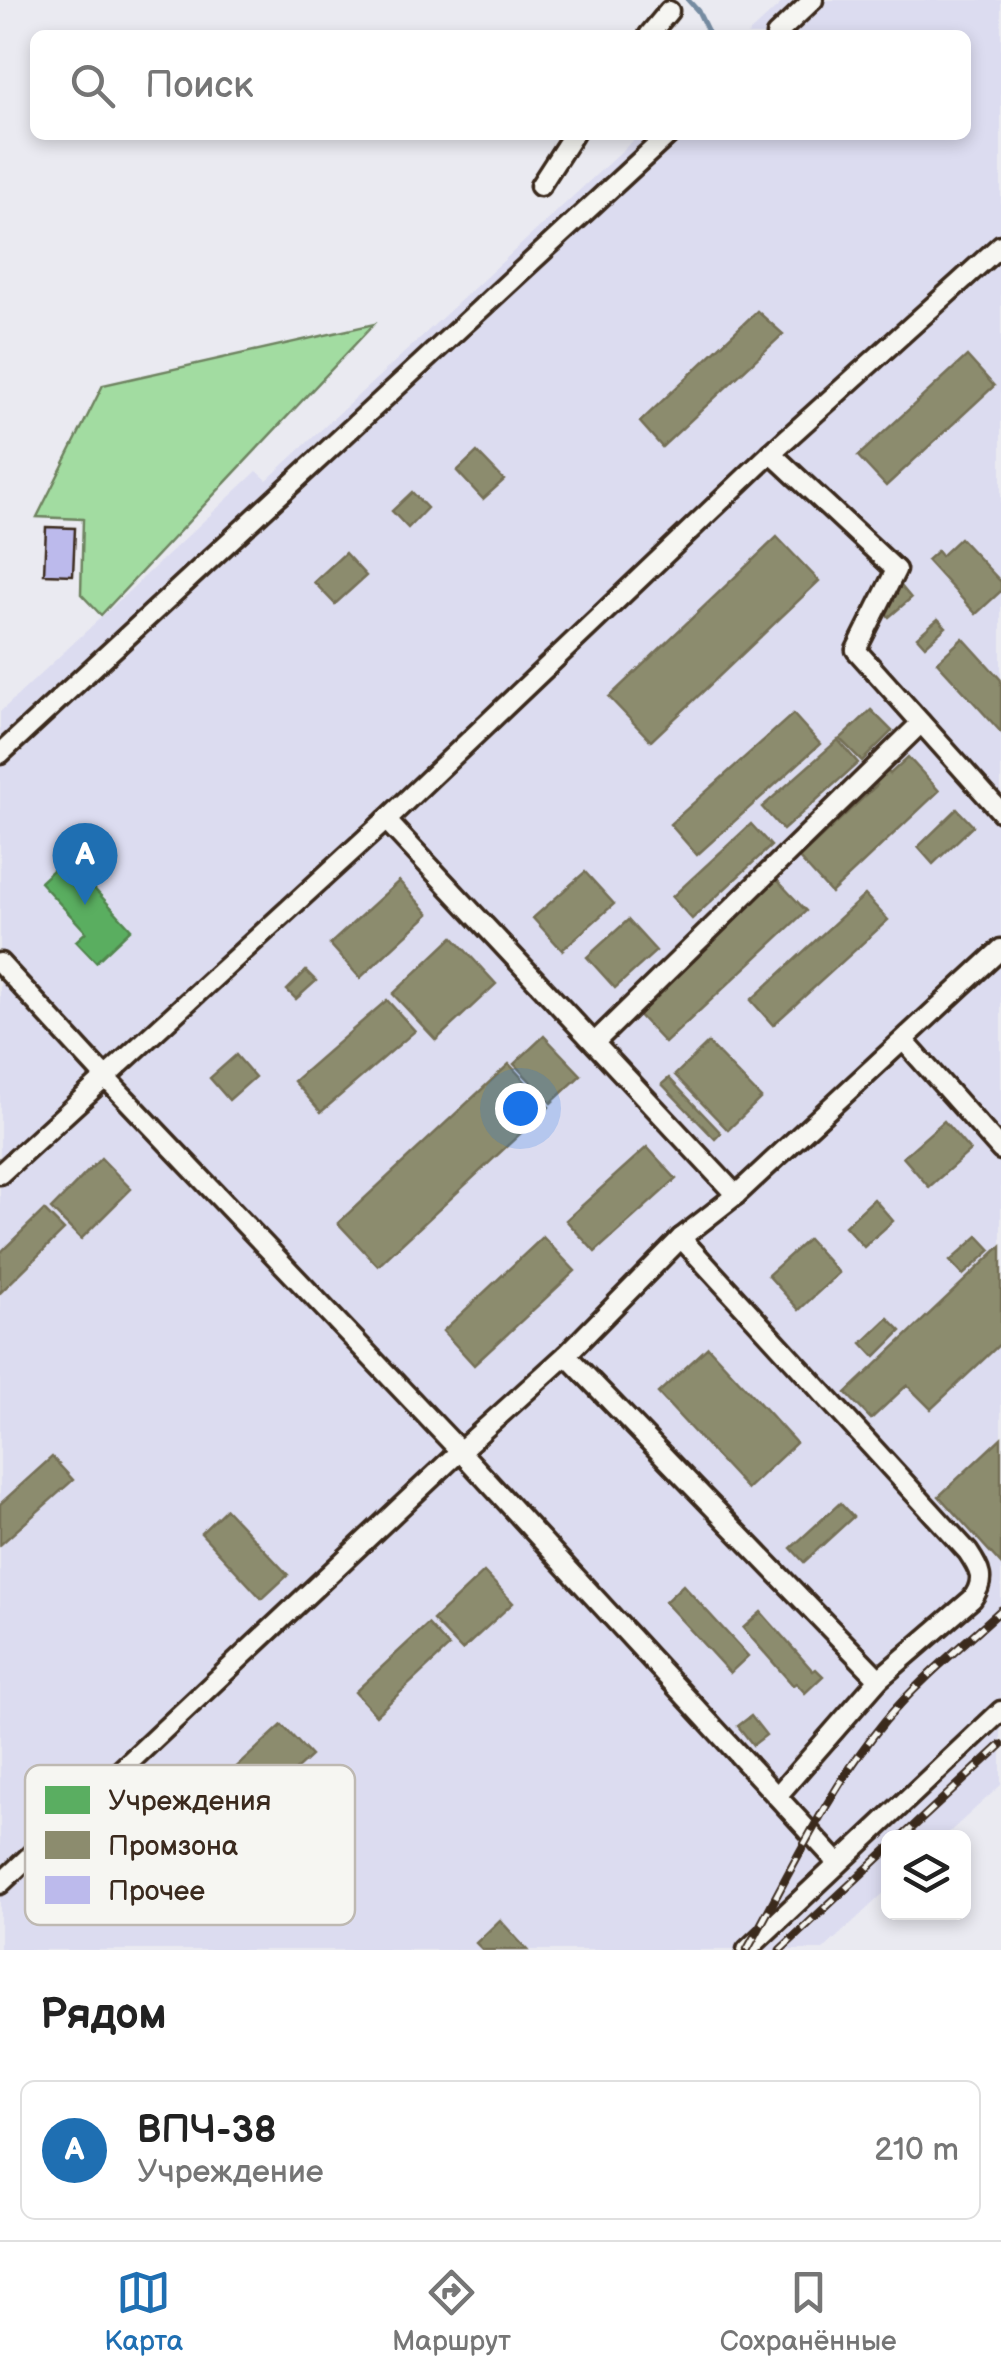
<!DOCTYPE html>
<html lang="ru">
<meta charset="utf-8">
<style>
body{margin:0;font-family:"Balsamiq Sans",sans-serif;background:#f6f6f6;color:#222}
.controls{position:absolute;right:30px;bottom:30px;display:grid;overflow:hidden;border-radius:15px;box-shadow:0 5px 15px #0003}
.controls button{width:90px;height:90px;display:grid;place-items:center;padding:0;border:0;border-bottom:2px solid #e0e0e0;background:#fff;color:#222;font:50px sans-serif}
.you{position:absolute;left:520px;top:1108px;width:35px;height:35px;margin:-25px;border:8px solid #fff;border-radius:50%;background:#1a73e8;box-shadow:0 0 0 15px #1a73e833}
.badge{display:grid;place-items:center;width:65px;height:65px;border-radius:50%;background:#1f6fb2;color:#fff;font-size:32px;font-weight:700}
.pin{position:absolute;translate:-50% -82px;filter:drop-shadow(0 2px 5px #0008)}
.pin::after{content:'';position:absolute;top:52px;width:35px;height:30px;background:inherit;clip-path:polygon(0 0,100% 0,50% 100%)}
.list{margin:0;padding:0;list-style:none}
h2{display:flex;justify-content:space-between;align-items:center;height:130px;margin:0;padding:0 40px;font-size:42px}
h2 small{font-size:32px;font-weight:400;color:#767676}
.list li{display:grid;grid-template-columns:65px 1fr auto;gap:30px;align-items:center;box-sizing:border-box;height:140px;margin:0 20px 20px;padding:0 20px;border:2px solid #e0e0e0;border-radius:15px}
.list b{display:block;font-size:38px;white-space:nowrap}
.list p{margin:0;font-size:32px;white-space:nowrap;color:#767676}
.list em{font-size:32px;font-style:normal;color:#767676}
.icon{flex:none;width:55px;height:55px;fill:none;stroke:currentColor;stroke-width:2;stroke-linecap:round;stroke-linejoin:round}
.map{position:relative;flex:none;width:1001px;height:1950px;overflow:hidden}
.search{position:absolute;background:#fff;box-shadow:0 5px 15px #0003;left:30px;right:30px;top:30px;height:110px;display:flex;align-items:center;gap:25px;box-sizing:border-box;padding:0 35px;border-radius:15px;color:#767676;font-size:38px}
.sheet{height:290px;background:#fff}
nav{display:flex;justify-content:space-around;align-items:center;box-sizing:border-box;height:140px;border-top:2px solid #e0e0e0;background:#fff;font-size:28px;color:#767676}
nav a{display:grid;justify-items:center;gap:5px}
nav .on{color:#1f6fb2}
.map>svg:first-child{display:block}
.built{fill:#dcdcf0}
.green{fill:#a2dca1;stroke:#6e8360;stroke-width:2.5}
.public{fill:#5aae61;stroke:#51864d;stroke-width:2.5}
.industry{fill:#8c8c6e;stroke:#746f56;stroke-width:2.5}
.lines{fill:none;stroke-linecap:round;stroke-linejoin:round}
.stream{stroke:#758ba1;stroke-width:5}
.building{fill:#bcbaec;stroke:#3b2a1e;stroke-width:2.5}
.minor-casing{stroke:#3b2a1e;stroke-width:25}
.minor{stroke:#f6f6f2;stroke-width:18}
.rail-casing{stroke:#3b2a1e;stroke-width:9}
.rail{stroke:#f6f6f2;stroke-width:5;stroke-dasharray:15;stroke-linecap:butt}
.key{fill:#f6f6f2;stroke:#beb9b2;stroke-width:2.5}
.key-label{font-size:28px;fill:#3b2a1e}
</style>
<div class="map">
<svg width="1001" height="1950" viewBox="0 0 1001 1950">
<rect width="100%" height="100%" fill="#eaeaf1"/>
<filter id="ink" filterUnits="userSpaceOnUse"><feTurbulence type="fractalNoise" baseFrequency=".01" numOctaves="2"/><feDisplacementMap in="SourceGraphic" scale="20" xChannelSelector="R" yChannelSelector="G"/><feConvolveMatrix kernelMatrix="1 2 1 2 8 2 1 2 1" color-interpolation-filters="sRGB"/></filter>
<g filter="url(#ink)">
<!-- built -->
<path class="built" d="M785 0H1001V1785L944 1837 888 1838V1889L823 1950H0V712L257 471 267 480 639 135H966V35H747Z"/>
<!-- green -->
<path class="green" d="M374 324 101 615 81 594 83 519 37 517 103 385Z"/>
<!-- public -->
<path class="public" d="M66 858 131 929 96 962 76 941 86 932 40 882Z"/>
<!-- industry -->
<g class="industry">
<path d="M757 311 783 334 662 447 640 422Z"/>
<path d="M967 356 994 386 886 486 858 456Z"/>
<path d="M477 452 504 480 483 499 457 471Z"/>
<path d="M412 492 427 508 408 528 392 511Z"/>
<path d="M777 537 819 581 651 741 609 697Z"/>
<path d="M960 538 1001 582V591L976 614 927 560 937 551 941 556Z"/>
<path d="M345 553 366 576 335 604 314 582Z"/>
<path d="M901 586 911 598 889 617 879 605Z"/>
<path d="M938 619 946 627 925 646 917 637Z"/>
<path d="M963 638 1001 680V732L937 662Z"/>
<path d="M871 710 892 731 862 761 840 739Z"/>
<path d="M793 714 820 744 697 855 670 824Z"/>
<path d="M838 740 858 763 783 830 762 807Z"/>
<path d="M908 757 939 791 831 893 799 858 877 785 873 780 885 769 890 774Z"/>
<path d="M957 809 973 826 933 864 918 847Z"/>
<path d="M751 824 771 846 692 919 672 897Z"/>
<path d="M585 872 614 904 562 950 533 918Z"/>
<path d="M777 880 806 911 665 1043 636 1012Z"/>
<path d="M399 881 429 914 360 978 330 944Z"/>
<path d="M865 895 888 920 773 1025 751 1000Z"/>
<path d="M628 920 656 951 615 988 587 957Z"/>
<path d="M453 937 496 984 436 1040 393 994Z"/>
<path d="M306 971 316 981 296 999 287 990Z"/>
<path d="M387 1000 415 1031 321 1112 294 1081Z"/>
<path d="M544 1036 581 1075 551 1103 514 1064Z"/>
<path d="M708 1043 761 1098 728 1130 675 1075Z"/>
<path d="M236 1055 255 1077 229 1100 210 1078Z"/>
<path d="M509 1064 549 1107 378 1266 338 1223Z"/>
<path d="M669 1078 721 1133 715 1139 662 1084Z"/>
<path d="M944 1121 970 1151 929 1187 903 1157Z"/>
<path d="M647 1147 676 1179 595 1252 566 1220Z"/>
<path d="M101 1158 131 1189 81 1239 51 1209Z"/>
<path d="M874 1199 893 1221 864 1247 845 1226Z"/>
<path d="M44 1210 64 1230 0 1293V1253Z"/>
<path d="M978 1236 991 1250 963 1275 950 1261Z"/>
<path d="M543 1237 575 1271 474 1365 443 1331Z"/>
<path d="M808 1239 839 1273 799 1310 768 1275Z"/>
<path d="M1001 1246V1343L931 1409 907 1385 871 1419 846 1393Z"/>
<path d="M888 1318 901 1331 875 1357 862 1343Z"/>
<path d="M708 1347 796 1443 747 1489 658 1393Z"/>
<path d="M1001 1438V1564L939 1496Z"/>
<path d="M52 1457 73 1480 0 1545V1504Z"/>
<path d="M840 1503 853 1517 804 1562 791 1548Z"/>
<path d="M226 1509 288 1575 262 1599 201 1533Z"/>
<path d="M484 1572 513 1603 462 1650 433 1620Z"/>
<path d="M683 1585 748 1656 730 1673 665 1602Z"/>
<path d="M761 1612 813 1671 816 1669 823 1676 805 1693 796 1683 793 1685 743 1628Z"/>
<path d="M428 1624 449 1647 376 1715 355 1692Z"/>
<path d="M751 1716 766 1735 753 1745 738 1726Z"/>
<path d="M282 1725 311 1756 179 1878 150 1847Z"/>
<path d="M500 1920 527 1950H483L476 1943Z"/>
</g>
<g class="lines">
<!-- stream -->
<path class="stream" d="M688 0 698 11 709 34"/>
</g>
<!-- building -->
<path class="building" d="M46 527 75 528 73 575 44 574Z"/>
<g class="lines">
<!-- minor casing -->
<g class="minor-casing">
<g id="minor">
<path d="M649 35 669 11"/>
<path d="M776 35 813 0"/>
<path d="M540 186 573 135"/>
<path d="M771 453 896 570 856 650 1001 812"/>
<path d="M0 754 668 135"/>
<path d="M386 820 736 1195"/>
<path d="M0 963 104 1076 460 1451 838 1863"/>
<path d="M904 1041 1001 1150"/>
<path d="M595 1042 921 723"/>
<path d="M0 1174 386 820 771 453 1001 245"/>
<path d="M681 1238 968 1552C980 1570 986 1580 972 1599L879 1679 777 1796"/>
<path d="M566 1355 879 1679"/>
<path d="M0 1884 460 1451 566 1355 681 1238 736 1195 1001 949"/>
<path d="M747 1950 1001 1711"/>
</g>
</g>
<!-- minor -->
<use href="#minor" class="minor"/>
<!-- rail casing -->
<g class="rail-casing">
<g id="rail">
<path d="M901 1838 1001 1745"/>
<path d="M747 1950C790 1873 828 1790 885 1721 919 1680 962 1646 1001 1610"/>
<path d="M780 1950 888 1849"/>
</g>
</g>
<!-- rail -->
<use href="#rail" class="rail"/>
</g>
</g>
<!-- legend -->
<rect x="25" y="1765" width="330" height="160" rx="15" class="key"/>
<rect x="45" y="1786" width="45" height="28" fill="#5aae61"/>
<rect x="45" y="1831" width="45" height="28" fill="#8c8c6e"/>
<rect x="45" y="1876" width="45" height="28" fill="#bcbaec"/>
<g class="key-label">
<text x="108" y="1810">Учреждения</text>
<text x="108" y="1855">Промзона</text>
<text x="108" y="1900">Прочее</text>
</g>
</svg>
<div class="controls">
<button><svg class="icon" aria-label="layers" viewBox="0 0 24 24"><path d="M12 4l9 5-9 5-9-5zM3 14l9 5 9-5"/></svg></button>
</div>
<div class="you"></div>
<div class="pin badge" style="left:85px;top:905px">A</div>
<div class="search"><svg class="icon" aria-label="search" viewBox="0 0 24 24"><circle cx="10" cy="10" r="6"/><path d="M15 15l6 6"/></svg>Поиск</div>
</div>
<section class="sheet">
<h2>Рядом<small></small></h2>
<ul class="list">
<li><span class="badge">A</span><div><b>ВПЧ-38</b><p>Учреждение</p></div><em>210 m</em></li>
</ul>
</section>
<nav>
<a class="on"><svg class="icon" aria-label="map" viewBox="0 0 24 24"><path d="M3 6l6-2 6 2 6-2v14l-6 2-6-2-6 2zM9 4v14M15 6v14"/></svg>Карта</a>
<a><svg class="icon" aria-label="directions" viewBox="0 0 24 24"><path d="M12 3l9 9-9 9-9-9zM9 14v-3h6M13 9l2 2-2 2"/></svg>Маршрут</a>
<a><svg class="icon" aria-label="saved" viewBox="0 0 24 24"><path d="M7 4h10v16l-5-4-5 4z"/></svg>Сохранённые</a>
</nav>
